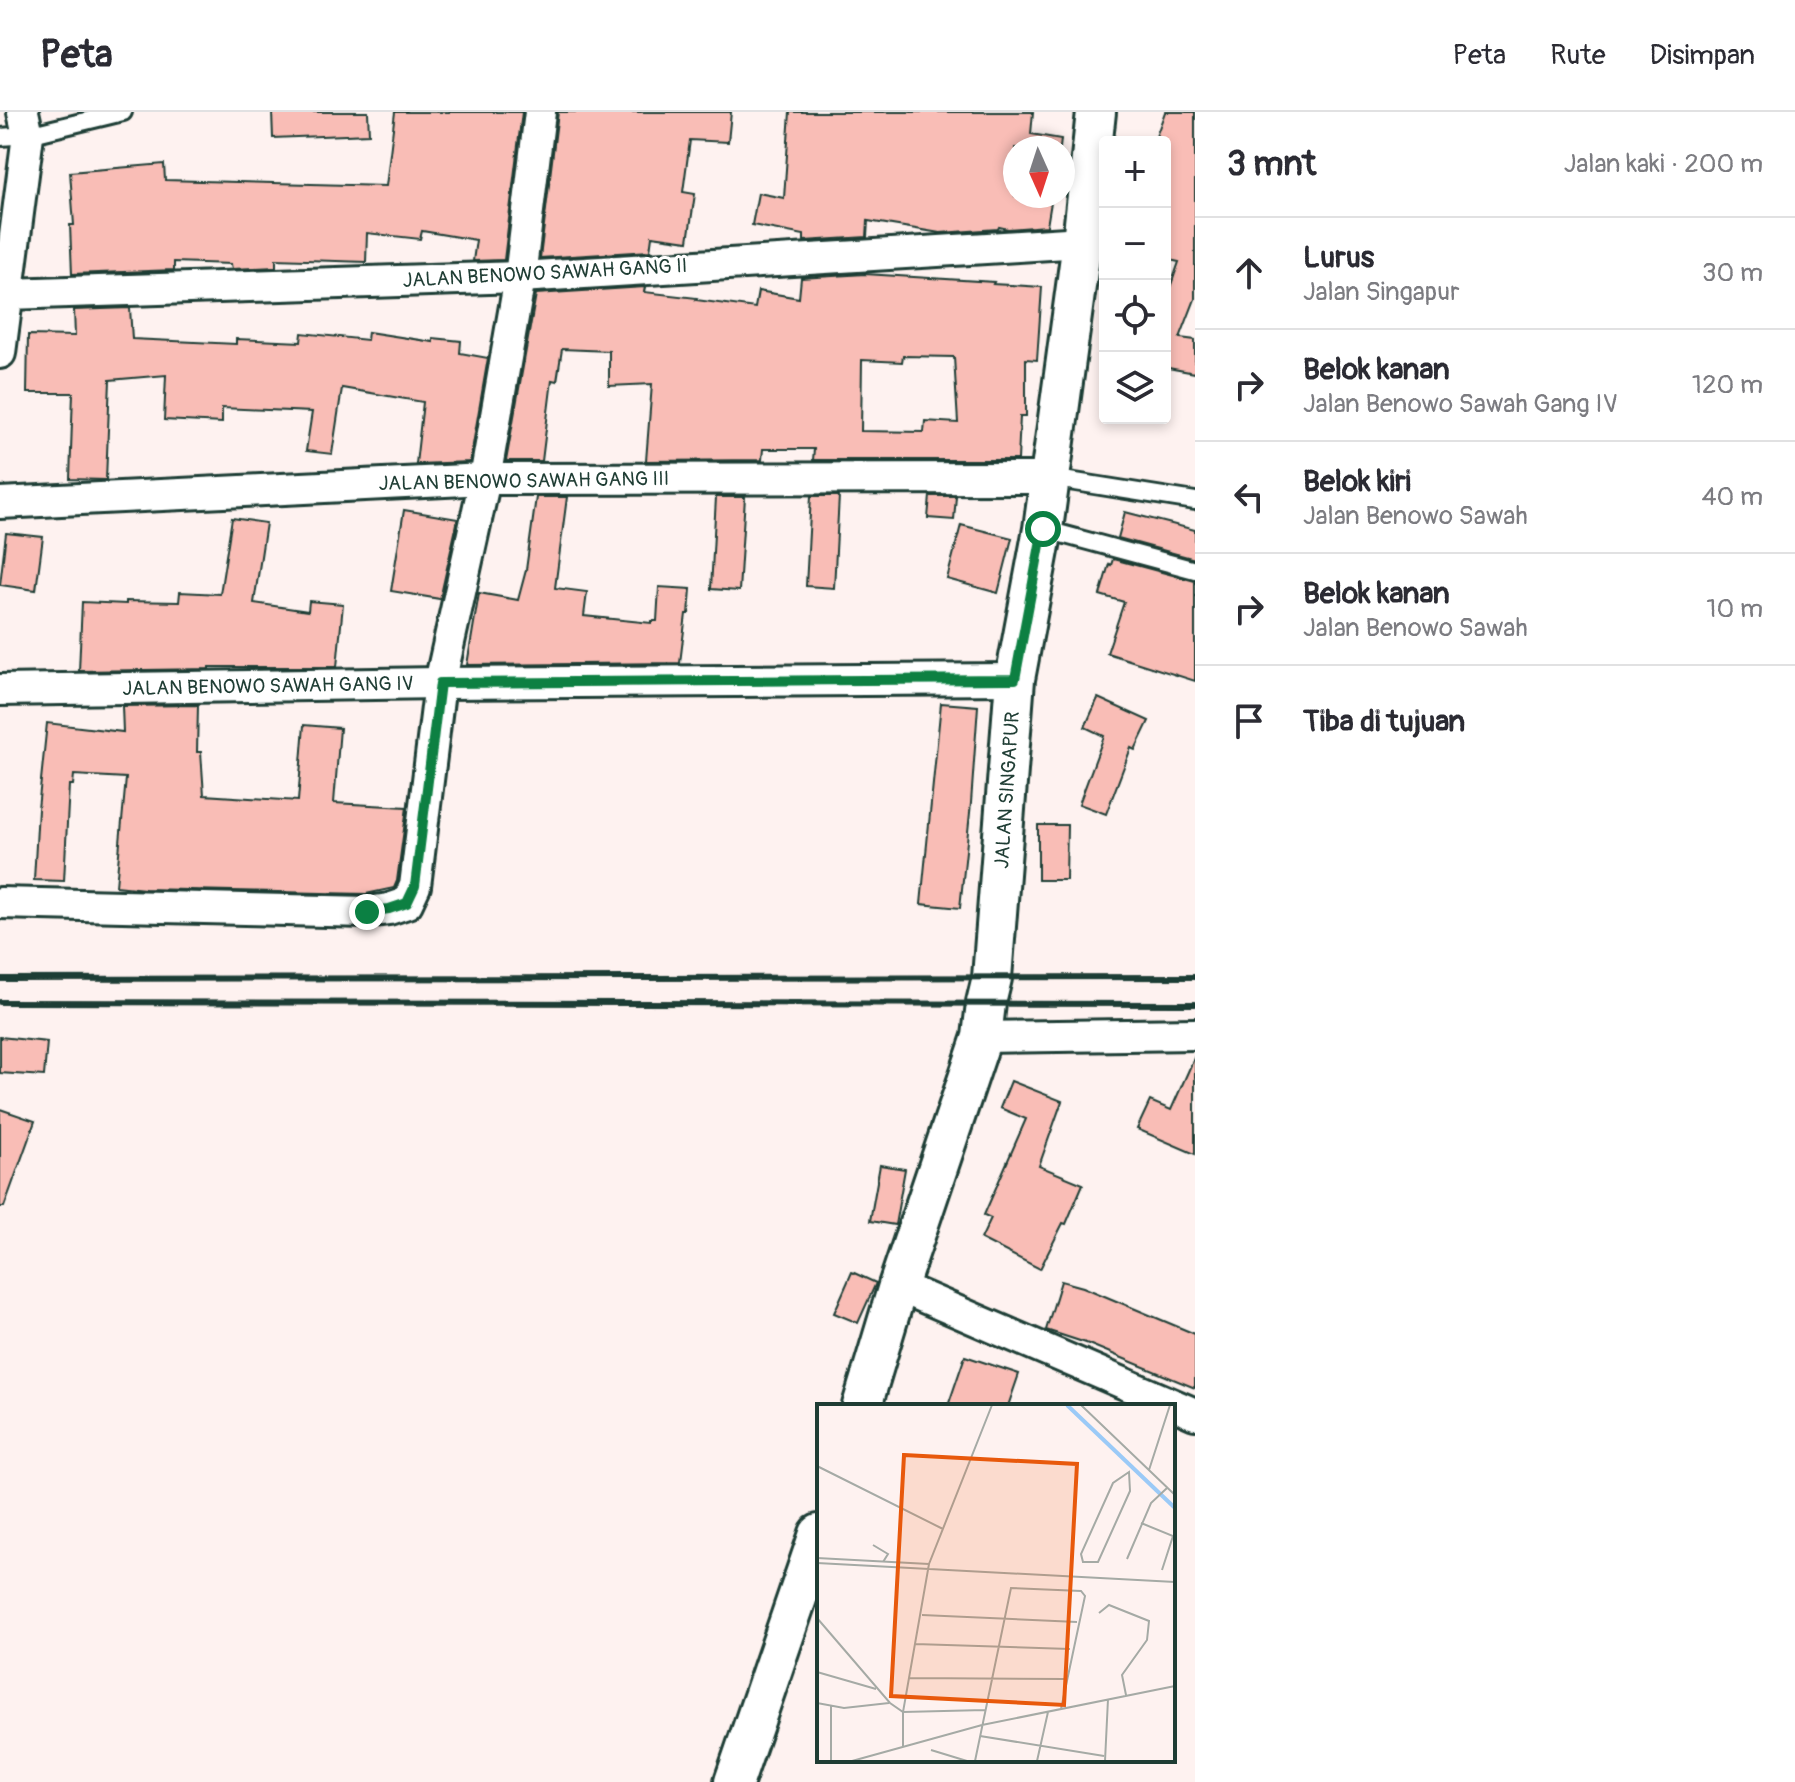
<!DOCTYPE html>
<html lang="id">
<meta charset="utf-8">
<style>
body{margin:0;font-family:Pangolin,sans-serif;background:#f7f7f7;color:#2b2b33}
.controls{position:absolute;right:24px;top:24px;display:grid;overflow:hidden;border-radius:8px;box-shadow:0 4px 12px #0003}
.controls button{width:72px;height:72px;display:grid;place-items:center;padding:0;border:0;border-bottom:2px solid #e1e1e2;background:#fff;color:#2b2b33;font:40px sans-serif}
.compass{position:absolute;left:1003px;top:24px;width:72px;height:72px;border-radius:50%;background:#fff;box-shadow:0 4px 12px #0003;rotate:177deg}
.stop{position:absolute;width:24px;height:24px;margin:-18px;border:6px solid #0b8043;border-radius:50%;background:#fff}
.stop.end{background:#0b8043;border-color:#fff;box-shadow:0 2px 8px #0008}
.list{margin:0;padding:0;list-style:none}
h2{display:flex;justify-content:space-between;align-items:center;height:104px;margin:0;padding:0 32px;font-size:34px}
h2 small{font-size:26px;font-weight:400;color:#7c7c81}
.list li{display:grid;grid-template-columns:52px 1fr auto;gap:24px;align-items:center;box-sizing:border-box;height:112px;padding:0 32px;border-top:2px solid #e1e1e2}
.list b{display:block;font-size:30px;white-space:nowrap}
.list p{margin:0;font-size:26px;white-space:nowrap;color:#7c7c81}
.list em{font-size:26px;font-style:normal;color:#7c7c81}
.icon{flex:none;width:44px;height:44px;fill:none;stroke:currentColor;stroke-width:2;stroke-linecap:round;stroke-linejoin:round}
.map{position:relative;flex:none;width:1195px;height:1670px;overflow:hidden}
header{display:flex;align-items:center;gap:48px;box-sizing:border-box;height:112px;padding:0 40px;background:#fff;border-bottom:2px solid #e1e1e2}
header strong{font-size:38px}
nav{display:flex;gap:44px;margin-inline-start:auto;font-size:28px}
main{display:flex}
aside{flex:1;background:#fff}
.map>svg:first-child{display:block}
.building{fill:#f9bdb6;stroke:#1f3d34;stroke-width:2;fill-rule:evenodd}
.lines{fill:none;stroke-linecap:round;stroke-linejoin:round}
.service-casing{stroke:#1f3d34;stroke-width:22}
.minor-casing{stroke:#1f3d34;stroke-width:36}
.tertiary-casing{stroke:#1f3d34;stroke-width:44}
.service{stroke:#fff;stroke-width:16}
.minor{stroke:#fff;stroke-width:30}
.tertiary{stroke:#fff;stroke-width:38}
.rail{stroke:#1f3d34;stroke-width:6}
.route{stroke:#0b8043;stroke-width:10}
.labels{text-anchor:middle;dominant-baseline:central;stroke-width:6;stroke-linejoin:round;paint-order:stroke}
.street-label{font-size:20px;fill:#1f3d34;stroke:#fff}
.inset-river{fill:none;stroke:#9bcaf7;stroke-width:4}
.inset-road{fill:none;stroke:#a5aaa5;stroke-width:2}
.view{fill:#e8590c;fill-opacity:0.15;stroke:#e8590c;stroke-width:4}
.inset-edge{fill:none;stroke:#1f3d34;stroke-width:4}
</style>
<header>
<strong>Peta</strong>
<nav><a>Peta</a><a>Rute</a><a>Disimpan</a></nav>
</header>
<main>
<div class="map">
<svg width="1195" height="1670" viewBox="0 0 1195 1670">
<rect width="100%" height="100%" fill="#fef2f0"/>
<filter id="ink" filterUnits="userSpaceOnUse"><feTurbulence type="fractalNoise" baseFrequency=".0125" numOctaves="2"/><feDisplacementMap in="SourceGraphic" scale="16" xChannelSelector="R" yChannelSelector="G"/><feConvolveMatrix kernelMatrix="1 2 1 2 8 2 1 2 1" color-interpolation-filters="sRGB"/></filter>
<g filter="url(#ink)">
<!-- building -->
<g class="building">
<path d="M272 0H368L369 22 273 26Z"/>
<path d="M395 0H522L504 148 473 149 476 128 422 119 420 127 367 121 366 150 276 147V155L232 157 231 152 174 150V158L72 162 70 113H74L70 60 164 52 165 68 386 74Z"/>
<path d="M558 0H731L728 30 690 28 683 80 695 82 688 129 652 124 650 139 540 146Z"/>
<path d="M790 0H1033L1031 22 1061 27 1060 36H1015V84H1052L1047 114 1008 117 999 115 998 117 940 121 868 109 867 125 804 129V123L752 113 758 81 784 86Z"/>
<path d="M1165 0H1195V187L1180 226 1195 228V261L1168 256 1167 259H1165V190L1179 150 1165 147V30H1154Z"/>
<path d="M865 162 994 170 993 172 1042 175 1037 248 1026 247V304H1020L1018 348H813L814 337H763L762 348 646 349 652 272 609 274V239L562 237 557 269 552 268 542 349H506L536 182 645 175 644 180 697 186 696 188 755 196 758 179 799 186 801 166ZM903 244 954 245 958 311 925 309 924 320 861 319 862 248 902 250Z"/>
<path d="M130 196 132 227 236 232V227L301 230 302 221 367 228 368 220 433 230V226L461 229 460 241 488 246 470 350 416 352 423 290 342 276 332 342 306 339 312 300 222 296V311L164 308 166 263 110 268 106 368 70 367 73 281H27L28 223 75 224 74 198Z"/>
<path d="M811 384H839L834 476 806 474Z"/>
<path d="M930 384H956L954 408 928 406Z"/>
<path d="M536 385H567L555 476 587 480 584 504 651 511V509H657L659 475 691 477 689 502H686L680 551 467 553 479 481 518 488 526 458Z"/>
<path d="M716 385H745L739 479 711 477Z"/>
<path d="M404 398 458 407 440 487 391 479Z"/>
<path d="M1125 400 1195 418V447L1118 426Z"/>
<path d="M232 406 266 411 254 491 308 499 309 489 343 492 337 555H209V557L79 559 82 490 126 492V489L179 490 180 480 220 482Z"/>
<path d="M961 413 1012 426 998 481 947 467Z"/>
<path d="M6 421 43 425 36 478 0 473Z"/>
<path d="M1113 447 1195 469V569L1107 541 1124 490 1100 483 1109 452 1111 453Z"/>
<path d="M1098 586 1149 609 1135 638 1131 636 1106 702 1079 692 1104 624 1085 615Z"/>
<path d="M941 591 978 594 971 691 960 796 921 792Z"/>
<path d="M198 593 197 640H201L204 683 298 689 304 613 340 616 334 691 407 695 397 769 394 776 366 782 145 777 116 774 126 666 74 663 73 673H69L64 769 34 768 38 697 47 611 123 620 122 594Z"/>
<path d="M1038 713H1067L1066 768H1038Z"/>
<path d="M0 925 47 930 44 964 0 961Z"/>
<path d="M1195 944V1042L1137 1017 1150 989 1171 998Z"/>
<path d="M1011 969 1062 989 1039 1054 1083 1072 1066 1112 1063 1111 1040 1157 981 1127 991 1106 984 1103 1026 1007 1000 996Z"/>
<path d="M0 997 35 1009 4 1095H0Z"/>
<path d="M880 1053 905 1057 895 1113 870 1109Z"/>
<path d="M852 1160 876 1171 858 1211 834 1201Z"/>
<path d="M1061 1169 1083 1175 1195 1222V1276L1086 1231 1046 1218Z"/>
<path d="M965 1244 1019 1262 1008 1294H948Z"/>
</g>
<g class="lines">
<!-- service casing -->
<g class="service-casing">
<g id="service">
<path d="M0 25 28 23 123 0"/>
<path d="M1050 366 1195 389"/>
<path d="M1043 417 1195 458"/>
</g>
</g>
<!-- minor casing -->
<g class="minor-casing">
<g id="minor">
<path d="M8 182 520 165 1082 130"/>
<path d="M0 241 28 23 23 0"/>
<path d="M0 391 485 367 1049 366"/>
<path d="M0 578 440 571 1015 567"/>
<path d="M0 791 367 800 389 797 407 791 415 774 440 571 485 367 520 165 540 0"/>
<path d="M982 925 1195 922"/>
<path d="M898 1174 1195 1302"/>
</g>
</g>
<!-- tertiary casing -->
<g class="tertiary-casing">
<g id="tertiary">
<path d="M862 1294 898 1174 982 925 986 891 992 866 1015 567 1043 417 1082 130 1096 0"/>
<path d="M734 1670 819 1422"/>
</g>
</g>
<!-- service -->
<use href="#service" class="service"/>
<!-- minor -->
<use href="#minor" class="minor"/>
<!-- tertiary -->
<use href="#tertiary" class="tertiary"/>
<!-- rail -->
<g class="rail">
<path d="M0 867 1195 865"/>
<path d="M0 890 1195 892"/>
</g>
</g>
</g>
<g class="lines" filter="url(#ink)">
<!-- route -->
<path class="route" d="M367 800 389 797 407 791 415 774 440 571 1015 567 1043 417"/>
</g>
<g class="labels">
<!-- street labels -->
<g class="street-label">
<text transform="translate(545 161) rotate(-3)">JALAN BENOWO SAWAH GANG II</text>
<text transform="translate(524 369) rotate(-1)">JALAN BENOWO SAWAH GANG III</text>
<text transform="translate(268 574) rotate(-1)">JALAN BENOWO SAWAH GANG IV</text>
<text transform="translate(1007 678) rotate(-86)">JALAN SINGAPUR</text>
</g>
</g>
<!-- overview -->
<g transform="translate(817 1292)">
<rect width="358" height="358" fill="#fef2f0"/>
<path class="inset-river" d="M250 1 358 104"/>
<path class="inset-road" d="M264 1 358 91M0 62 126 125M332 66 353 1M312 68 313 87 281 158H266L264 150 296 79ZM324 119 356 132 345 166M56 141 71 150 66 158M0 154 112 160M310 155 334 99 350 84M0 159 358 178M282 209 292 201 332 217 330 236 305 271 309 291M105 211 260 218M0 214 73 299 86 308 168 306M98 240 253 245M0 268 59 285M92 274 247 275M0 299 27 304 72 299M14 302V357M163 332 287 352M86 342V308L112 160 175 1M114 346 150 357M35 357 165 321 358 282M158 357 194 184 264 187 268 192 244 305M220 357 231 308M288 357 291 295"/>
<path class="view" d="M87 51 260 60 247 301 74 292Z"/>
<rect width="358" height="358" class="inset-edge"/>
</g>
</svg>
<div class="controls">
<button>+</button>
<button>−</button>
<button><svg class="icon" aria-label="locate" viewBox="0 0 24 24"><circle cx="12" cy="12" r="6"/><path d="M12 2v4M12 18v4M2 12h4M18 12h4"/></svg></button>
<button><svg class="icon" aria-label="layers" viewBox="0 0 24 24"><path d="M12 4l9 5-9 5-9-5zM3 14l9 5 9-5"/></svg></button>
</div>
<svg class="compass" viewBox="-18 -18 36 36"><path d="M0-13l5 13h-10z" fill="#e53935"/><path d="M0 13l5-13h-10z" fill="#7c7c81"/></svg>
<div class="stop" style="left:1043px;top:417px"></div>
<div class="stop end" style="left:367px;top:800px"></div>
</div>
<aside>
<h2>3 mnt<small>Jalan kaki · 200 m</small></h2>
<ul class="list">
<li><svg class="icon" aria-label="ahead" viewBox="0 0 24 24"><path d="M12 20V5M6 11l6-6 6 6"/></svg><div><b>Lurus</b><p>Jalan Singapur</p></div><em>30 m</em></li>
<li><svg class="icon" aria-label="right" viewBox="0 0 24 24"><path d="M7 20v-9h11M14 6l5 5-5 5"/></svg><div><b>Belok kanan</b><p>Jalan Benowo Sawah Gang IV</p></div><em>120 m</em></li>
<li><svg class="icon" aria-label="left" viewBox="0 0 24 24"><path d="M17 20v-9H6M10 6l-5 5 5 5"/></svg><div><b>Belok kiri</b><p>Jalan Benowo Sawah</p></div><em>40 m</em></li>
<li><svg class="icon" aria-label="right" viewBox="0 0 24 24"><path d="M7 20v-9h11M14 6l5 5-5 5"/></svg><div><b>Belok kanan</b><p>Jalan Benowo Sawah</p></div><em>10 m</em></li>
<li><svg class="icon" aria-label="arrive" viewBox="0 0 24 24"><path d="M6 21V4h12l-3 4 3 4H6"/></svg><div><b>Tiba di tujuan</b></div></li>
</ul>
</aside>
</main>
